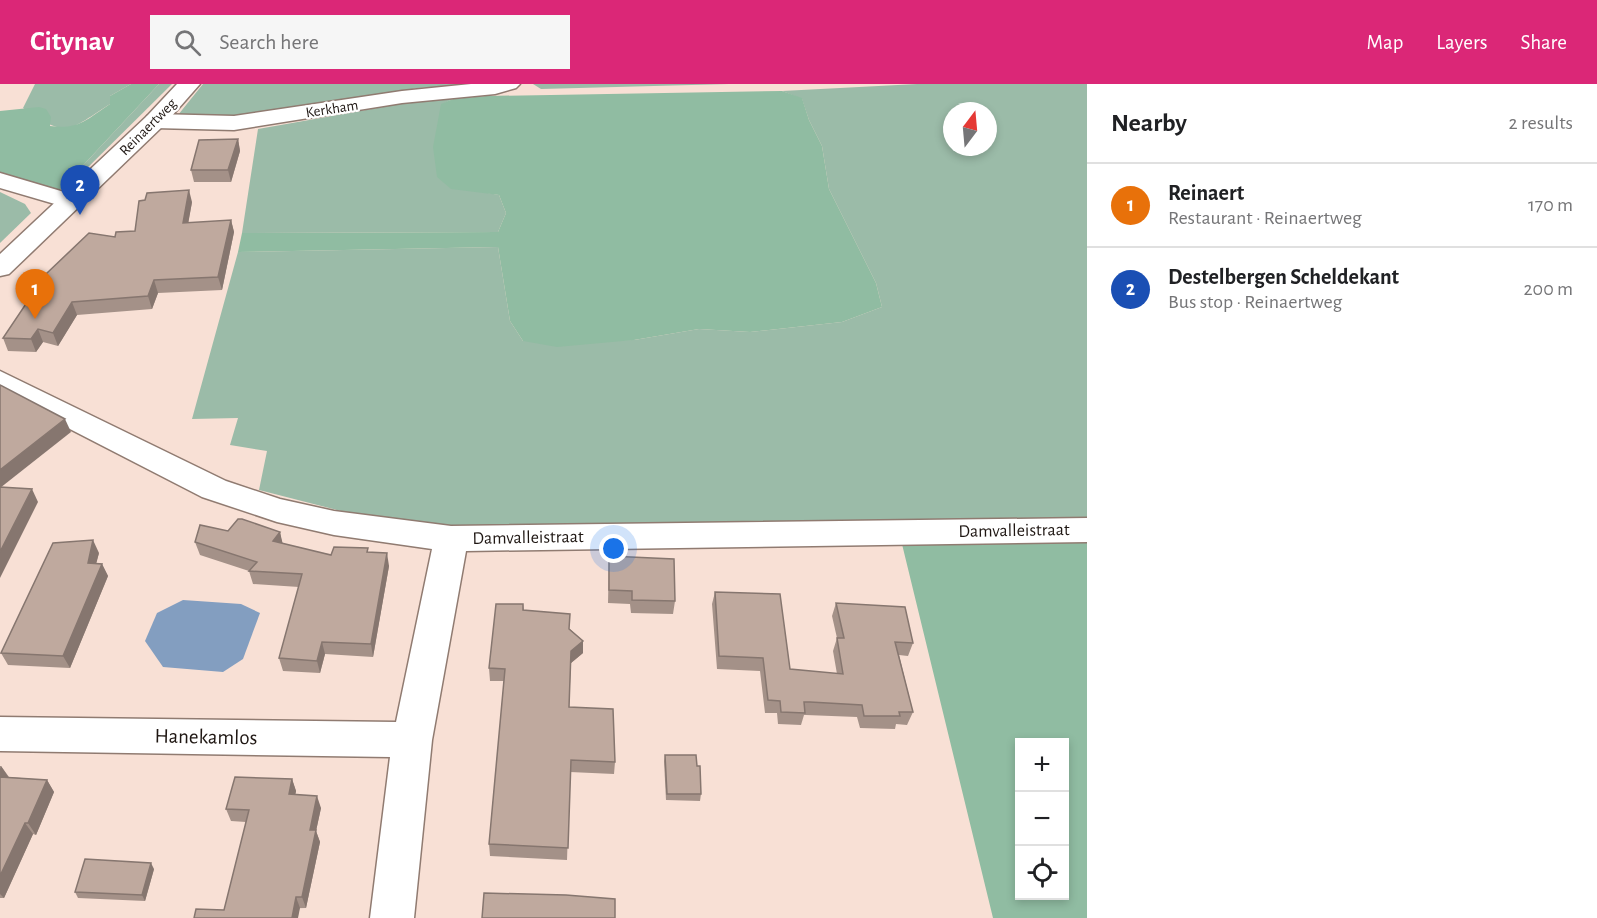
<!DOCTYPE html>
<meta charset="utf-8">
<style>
body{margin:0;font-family:"Alegreya Sans",sans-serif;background:#f6f6f6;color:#202124}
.controls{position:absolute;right:18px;bottom:18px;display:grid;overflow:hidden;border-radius:0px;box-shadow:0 3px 9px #0003}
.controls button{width:54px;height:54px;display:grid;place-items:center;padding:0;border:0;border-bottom:2px solid #e0e0e0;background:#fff;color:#202124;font:30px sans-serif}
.compass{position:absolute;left:943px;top:18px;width:54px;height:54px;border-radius:50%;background:#fff;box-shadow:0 3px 9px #0003;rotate:16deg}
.you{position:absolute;left:614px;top:465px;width:21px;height:21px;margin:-15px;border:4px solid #fff;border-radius:50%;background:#1a73e8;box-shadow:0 0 0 9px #1a73e833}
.badge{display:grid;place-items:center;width:39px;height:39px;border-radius:50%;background:#db2777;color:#fff;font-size:20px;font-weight:700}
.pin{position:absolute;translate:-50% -50px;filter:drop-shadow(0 2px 3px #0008)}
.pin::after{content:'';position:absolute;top:32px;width:21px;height:18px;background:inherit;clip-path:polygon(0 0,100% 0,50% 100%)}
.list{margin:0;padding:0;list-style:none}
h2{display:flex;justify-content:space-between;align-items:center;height:78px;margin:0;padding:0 24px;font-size:26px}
h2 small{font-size:20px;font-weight:400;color:#757577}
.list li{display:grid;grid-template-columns:39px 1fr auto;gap:18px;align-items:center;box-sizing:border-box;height:84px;padding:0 24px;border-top:2px solid #e0e0e0}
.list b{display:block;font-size:22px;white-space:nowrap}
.list p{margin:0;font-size:20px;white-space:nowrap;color:#757577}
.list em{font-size:20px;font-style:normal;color:#757577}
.icon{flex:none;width:33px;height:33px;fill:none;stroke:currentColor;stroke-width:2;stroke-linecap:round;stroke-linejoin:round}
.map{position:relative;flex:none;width:1087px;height:834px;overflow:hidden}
header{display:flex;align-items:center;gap:36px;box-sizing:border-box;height:84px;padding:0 30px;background:#db2777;color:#fff}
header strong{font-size:28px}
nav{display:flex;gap:33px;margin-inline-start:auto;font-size:21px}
.search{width:420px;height:54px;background:#f6f6f6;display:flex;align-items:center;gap:15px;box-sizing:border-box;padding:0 21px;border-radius:0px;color:#757577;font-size:22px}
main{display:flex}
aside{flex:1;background:#fff}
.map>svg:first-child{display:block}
.green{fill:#9bbba8;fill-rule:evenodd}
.forest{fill:#90bca2;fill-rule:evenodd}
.water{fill:#839ec0}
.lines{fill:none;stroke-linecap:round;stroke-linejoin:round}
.minor-casing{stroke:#907b71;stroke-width:3}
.major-casing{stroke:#907b71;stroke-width:3}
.minor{fill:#fff;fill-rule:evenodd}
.major{fill:#fff;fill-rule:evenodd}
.wall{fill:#a49188}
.shaded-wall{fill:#86766f}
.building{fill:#bfa99e;stroke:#86766f;stroke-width:1.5}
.labels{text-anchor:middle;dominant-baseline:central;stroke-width:4.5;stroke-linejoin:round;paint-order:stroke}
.far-street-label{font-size:15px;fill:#1f1713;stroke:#fff}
.street-label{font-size:18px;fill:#1f1713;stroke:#fff}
.near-street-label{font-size:21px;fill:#1f1713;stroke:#fff}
</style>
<header>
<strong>Citynav</strong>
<div class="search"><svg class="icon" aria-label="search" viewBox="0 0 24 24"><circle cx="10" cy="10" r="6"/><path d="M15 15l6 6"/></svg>Search here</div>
<nav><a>Map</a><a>Layers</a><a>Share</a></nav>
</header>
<main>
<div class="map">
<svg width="1087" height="834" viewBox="0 0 1087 834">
<rect width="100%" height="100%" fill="#f8e0d5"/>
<!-- green -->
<g class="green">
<path d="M35 0H131L110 12V20C68 47 67 55 23 24Z"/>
<path d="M159 0H172L65 106 61 105Z"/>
<path d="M203 0H491L418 4 267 30 225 34 178 31Z"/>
<path d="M533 0H729L541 5Z"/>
<path d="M917 0H1087V438L471 445 376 436 259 406 267 367 230 361 238 334 192 335 238 168 498 163 510 237 523 257 634 256 699 245 750 248 842 238 882 223 876 199 829 105 822 62 809 36 802 15 782 7ZM952 27H988V63H952Z"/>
<path d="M453 15 441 21 477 107 499 111 506 129 498 148 242 149 258 45 417 17Z"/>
<path d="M0 108 25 120 31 129 0 159Z"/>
</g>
<!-- forest -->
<g class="forest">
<path d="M131 0H159L61 105 51 107 0 88V27L39 23 46 25 51 33 50 42C79 46 87 35 110 20V12Z"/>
<path d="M782 7 802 14 809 36 822 62 829 105 876 199 882 223 842 238 750 248 699 245 634 256 557 263 523 257 510 237 498 163 238 168 242 149 498 148 506 129 499 111 451 105 437 93 433 63 441 20 453 15 486 12Z"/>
<path d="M1087 455V834H993L901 456ZM1020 658H1064V812H1020Z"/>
</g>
<!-- water -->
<path class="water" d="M183 516 241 520 260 529 243 575 223 588 163 583 145 557 157 529Z"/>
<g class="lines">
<!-- minor casing -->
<g class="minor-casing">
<g id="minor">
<path d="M471 0H520L516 4 495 10 402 19 234 46 155 44 147 42 144 37 147 32 155 30 234 32 402 7Z"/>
<path d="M0 89 81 113 84 118 81 123 72 125 0 104Z"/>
<path d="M0 287 226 397 280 415 334 427 451 442 1087 434V458L466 467 432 656 414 834H370L390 673 0 667V633L396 638 432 465 334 451 277 438 202 413 0 309Z"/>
</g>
</g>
<!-- major casing -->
<g class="major-casing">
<path id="major" d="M177 0H200L163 42 9 190 0 192V170L147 32Z"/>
</g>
<!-- minor -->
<use href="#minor" class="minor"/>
<!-- major -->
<use href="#major" class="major"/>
</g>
<!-- wall -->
<g class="wall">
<path d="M238 55 240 67 231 98H194L191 86Z"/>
<path d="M192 118 188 139 231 136 234 148 222 206 158 209 152 225 77 231 58 262 43 258 36 268 8 267 3 254 115 153 135 147Z"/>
<path d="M228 447 280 448 282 460 331 471 368 468 389 482 373 573 325 570 320 589 283 587 279 574 299 503 253 500 249 487 200 471 195 458Z"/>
<path d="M99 469 96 479 102 480 108 492 70 584 8 581 1 569Z"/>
<path d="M609 472 675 517 673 530 631 529 630 520 608 519Z"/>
<path d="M715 508 790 585 837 590 833 567 837 554 832 532 836 519 913 559 908 572 899 571 913 628 907 641 896 640 895 645 860 644 857 633 806 631H804L801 641 778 640 777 629H765L760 587 717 585 712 520Z"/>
<path d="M523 520 524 526 570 545 583 557V569L571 579 569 623 615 678 614 690 570 688 567 776 490 772 489 760 504 597H490L489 584Z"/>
<path d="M665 671 701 710 700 717 666 716 664 677Z"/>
<path d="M0 682H1L9 693 47 696 54 708 36 751 33 750 4 814H0Z"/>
<path d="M292 695 296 707 295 711 321 724 316 747 320 758 306 824 224 826 246 738 231 737 226 725Z"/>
<path d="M154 785 145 817 78 814 75 808Z"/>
</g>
<!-- shaded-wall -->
<g class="shaded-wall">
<path d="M238 55 240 67 231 98 228 86Z"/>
<path d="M189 106 192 118 186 152 183 139Z"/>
<path d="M231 136 234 148 222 206 218 193Z"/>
<path d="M154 196 158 209 152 225 148 212Z"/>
<path d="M72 218 77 231 58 262 53 249Z"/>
<path d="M38 245 43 258 36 268 31 255Z"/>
<path d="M65 335 71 348 0 404V386Z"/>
<path d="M32 405 38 418 0 494V468Z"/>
<path d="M280 448 283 461 273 457Z"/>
<path d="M93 456 99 469 93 492 88 479Z"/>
<path d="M387 469 389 482 373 573 371 560Z"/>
<path d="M102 480 108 492 70 584 63 572Z"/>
<path d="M583 557V569L571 579V567Z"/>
<path d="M322 558 325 570 320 589 317 577Z"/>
<path d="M1 682 9 694 0 698V685Z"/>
<path d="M292 695 296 707 293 722 289 710Z"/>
<path d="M47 696 54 708 36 751 28 739Z"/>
<path d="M317 712 321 724 316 747 320 758 306 824 302 813 310 746Z"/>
<path d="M25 739 33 750 4 814 0 810V792Z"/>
<path d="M151 779 154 785 145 817 142 811Z"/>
<path d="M296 813 300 824 298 834H292Z"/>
</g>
<!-- building -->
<g class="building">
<path d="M238 55 228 86H191L199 56Z"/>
<path d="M189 106 183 139 231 136 218 193 154 196 148 212 72 218 53 249 38 245 31 255 3 254 46 190 89 149 115 153 116 148 135 147 139 117 145 116 147 109Z"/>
<path d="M0 301 65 335 0 386Z"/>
<path d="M0 403 32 405 0 468Z"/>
<path d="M238 435H242L280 448 273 457 331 471 334 463 368 464 367 468 387 469 371 560 322 558 317 577 279 574 302 490 249 487 257 478 195 458 200 441 228 447Z"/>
<path d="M93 456 88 479 102 480 63 572 1 569 53 459Z"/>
<path d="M609 472 674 475 675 517 632 516V507L609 506Z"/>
<path d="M715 508 780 510 790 585 843 590 837 554H844L836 519 905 523 913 559 895 558 913 628H899L900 632H864L862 621 810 618H804L805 629 781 628 780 617 768 616 763 574 719 572Z"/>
<path d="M496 520H523V526L570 530 569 545 583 557 571 567 569 623 613 625 615 678 571 676 568 764 489 760 505 585 489 584Z"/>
<path d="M665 671H696L697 682H700L701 710H667Z"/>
<path d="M0 693 47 696 28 739H25L0 792Z"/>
<path d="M235 693 292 695 289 710 317 712 310 746H316L302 813H296L292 834H194L196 825 224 826 249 726 226 725Z"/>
<path d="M85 775 151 779 142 811 75 808Z"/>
<path d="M484 809 566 811 615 815V834H482Z"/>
</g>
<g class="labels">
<!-- far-street labels -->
<g class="far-street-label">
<text transform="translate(332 25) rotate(-9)">Kerkham</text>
<text transform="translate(148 43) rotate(-45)">Reinaertweg</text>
</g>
<!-- street labels -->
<g class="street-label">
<text transform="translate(1014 447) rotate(-1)">Damvalleistraat</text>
<text transform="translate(528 454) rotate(-1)">Damvalleistraat</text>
</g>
<!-- near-street labels -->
<g class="near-street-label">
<text transform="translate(206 653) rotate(1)">Hanekamlos</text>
</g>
</g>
</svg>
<div class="controls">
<button>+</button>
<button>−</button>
<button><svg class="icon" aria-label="locate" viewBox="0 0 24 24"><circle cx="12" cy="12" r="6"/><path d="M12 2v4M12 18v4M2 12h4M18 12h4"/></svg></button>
</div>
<svg class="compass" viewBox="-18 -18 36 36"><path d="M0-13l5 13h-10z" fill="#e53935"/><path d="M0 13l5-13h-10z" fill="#757577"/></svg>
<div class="you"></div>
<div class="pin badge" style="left:35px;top:235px;background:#e8710a">1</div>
<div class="pin badge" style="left:80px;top:131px;background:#1a4fb4">2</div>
</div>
<aside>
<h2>Nearby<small>2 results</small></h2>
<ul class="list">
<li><span class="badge" style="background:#e8710a">1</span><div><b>Reinaert</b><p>Restaurant · Reinaertweg</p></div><em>170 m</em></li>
<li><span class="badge" style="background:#1a4fb4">2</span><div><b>Destelbergen Scheldekant</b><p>Bus stop · Reinaertweg</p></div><em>200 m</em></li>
</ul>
</aside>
</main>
